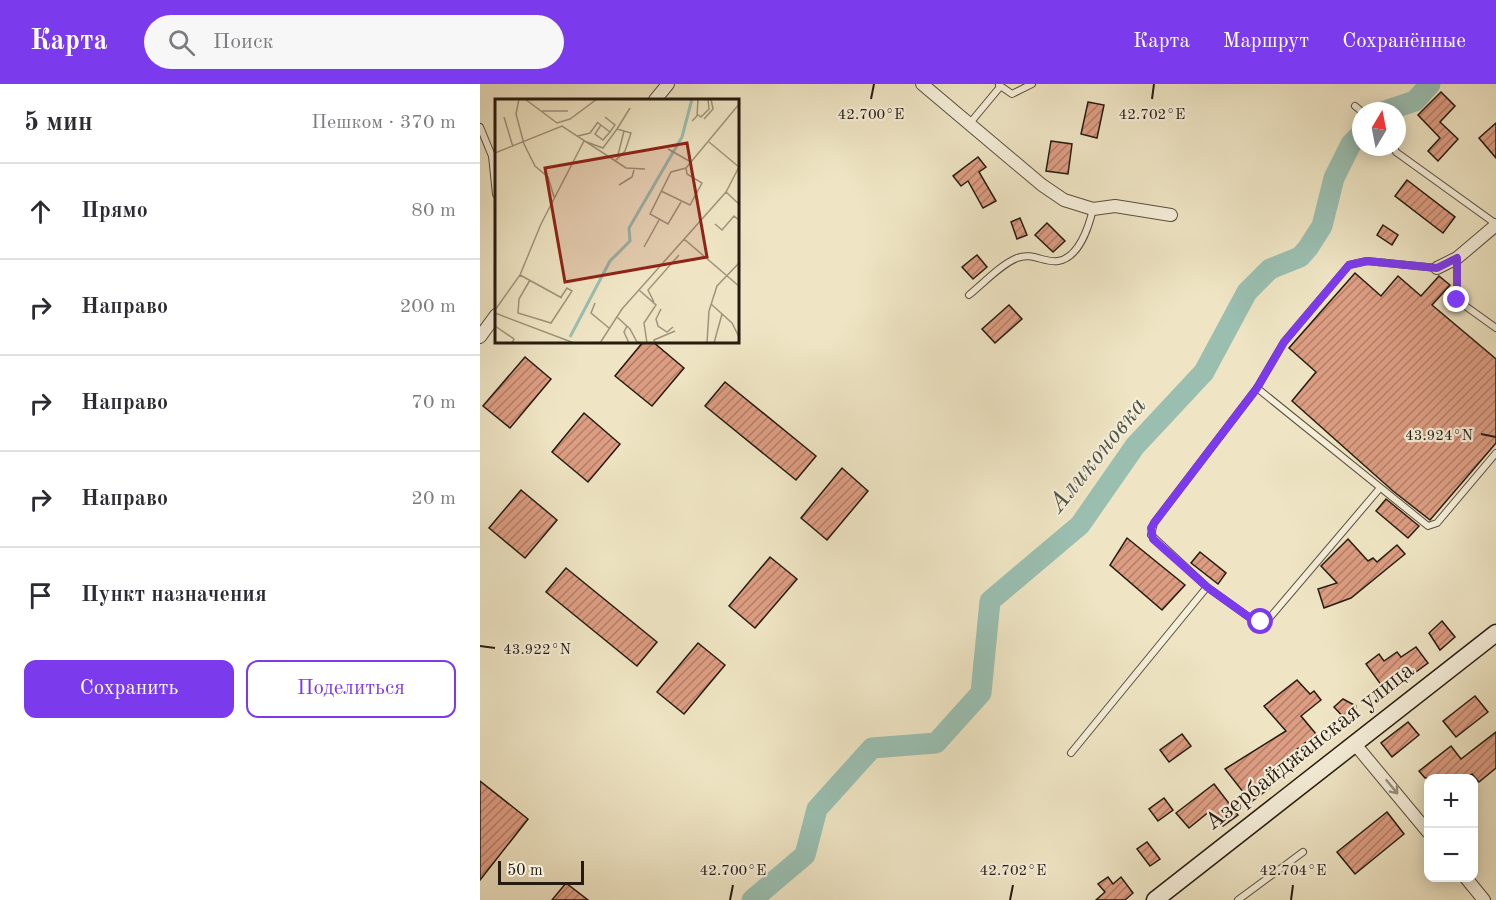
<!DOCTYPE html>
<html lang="ru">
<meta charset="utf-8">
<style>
body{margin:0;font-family:"Old Standard TT",serif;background:#f7f7f7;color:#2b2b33}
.controls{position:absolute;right:18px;bottom:18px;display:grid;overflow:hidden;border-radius:12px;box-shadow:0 3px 15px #0003}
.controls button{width:54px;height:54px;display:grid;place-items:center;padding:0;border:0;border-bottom:2px solid #e1e1e2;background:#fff;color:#2b2b33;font:30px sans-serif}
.compass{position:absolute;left:872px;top:18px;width:54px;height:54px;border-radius:50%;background:#fff;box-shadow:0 3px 15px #0003;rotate:10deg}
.scale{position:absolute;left:18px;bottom:15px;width:86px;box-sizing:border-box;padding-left:6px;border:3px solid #261b11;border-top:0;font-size:16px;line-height:21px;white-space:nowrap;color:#261b11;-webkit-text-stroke:4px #f5eed9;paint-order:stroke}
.stop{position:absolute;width:18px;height:18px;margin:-14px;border:4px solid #7c3aed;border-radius:50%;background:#fff}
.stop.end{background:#7c3aed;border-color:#fff;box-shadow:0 2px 6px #0008}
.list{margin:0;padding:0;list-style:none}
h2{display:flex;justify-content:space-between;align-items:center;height:78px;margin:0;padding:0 24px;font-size:26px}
h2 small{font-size:20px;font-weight:400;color:#7c7c81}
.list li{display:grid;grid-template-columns:39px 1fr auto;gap:18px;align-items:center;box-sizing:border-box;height:96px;padding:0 24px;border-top:2px solid #e1e1e2}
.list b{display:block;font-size:22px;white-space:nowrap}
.list em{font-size:20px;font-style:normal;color:#7c7c81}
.actions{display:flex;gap:12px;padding:18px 24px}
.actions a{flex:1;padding:14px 0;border:2px solid #7c3aed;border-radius:12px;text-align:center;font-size:21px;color:#7c3aed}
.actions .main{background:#7c3aed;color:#fff}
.icon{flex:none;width:33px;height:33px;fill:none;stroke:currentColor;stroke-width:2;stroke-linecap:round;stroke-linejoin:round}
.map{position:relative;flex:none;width:1016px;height:816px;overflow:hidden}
header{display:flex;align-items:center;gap:36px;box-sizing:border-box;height:84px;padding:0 30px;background:#7c3aed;color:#fff}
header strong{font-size:28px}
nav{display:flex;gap:33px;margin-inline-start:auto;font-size:21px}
.search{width:420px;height:54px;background:#f7f7f7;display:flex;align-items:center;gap:15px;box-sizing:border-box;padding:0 21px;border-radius:33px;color:#7c7c81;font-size:22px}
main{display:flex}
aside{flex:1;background:#fff}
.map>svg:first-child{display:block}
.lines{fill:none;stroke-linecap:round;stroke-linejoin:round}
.river{stroke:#9abfb1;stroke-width:21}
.building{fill:url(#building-hatch);stroke:#261b11;stroke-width:1.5}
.service-casing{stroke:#584e3e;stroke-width:8}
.minor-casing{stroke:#584e3e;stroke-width:14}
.secondary-casing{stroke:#261b11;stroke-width:19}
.service{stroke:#f5eed9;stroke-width:6}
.minor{stroke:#f5eed9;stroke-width:12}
.secondary{stroke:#f5eed9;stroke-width:16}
.oneway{stroke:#988f7f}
.route{stroke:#7c3aed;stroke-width:8}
.ticks{fill:none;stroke:#261b11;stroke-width:2}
.labels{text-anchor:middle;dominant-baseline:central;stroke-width:4.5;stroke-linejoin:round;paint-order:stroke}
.street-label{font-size:24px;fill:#261b11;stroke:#f5eed9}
.water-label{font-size:26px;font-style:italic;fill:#4f5449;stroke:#f5eed9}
.inset-river{fill:none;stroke:#9abfb1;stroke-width:3}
.inset-road{fill:none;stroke:#9f947c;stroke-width:1.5}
.view{fill:#8f2418;fill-opacity:0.15;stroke:#8f2418;stroke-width:3}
.inset-edge{fill:none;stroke:#261b11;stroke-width:3}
.ticks-label{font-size:15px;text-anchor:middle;fill:#261b11;stroke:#f5eed9;stroke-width:4.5;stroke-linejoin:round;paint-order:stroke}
</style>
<header>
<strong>Карта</strong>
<div class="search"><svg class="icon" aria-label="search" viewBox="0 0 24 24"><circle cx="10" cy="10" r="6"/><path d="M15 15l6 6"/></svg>Поиск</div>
<nav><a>Карта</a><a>Маршрут</a><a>Сохранённые</a></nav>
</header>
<main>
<aside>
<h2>5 мин<small>Пешком · 370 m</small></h2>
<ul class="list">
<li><svg class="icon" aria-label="ahead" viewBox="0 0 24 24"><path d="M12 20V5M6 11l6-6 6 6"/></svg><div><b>Прямо</b></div><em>80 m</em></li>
<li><svg class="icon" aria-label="right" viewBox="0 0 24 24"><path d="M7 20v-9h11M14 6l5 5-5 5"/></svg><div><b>Направо</b></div><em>200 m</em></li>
<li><svg class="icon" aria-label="right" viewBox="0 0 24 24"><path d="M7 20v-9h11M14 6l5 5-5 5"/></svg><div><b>Направо</b></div><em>70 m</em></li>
<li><svg class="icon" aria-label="right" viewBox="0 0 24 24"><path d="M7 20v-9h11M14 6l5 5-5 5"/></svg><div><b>Направо</b></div><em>20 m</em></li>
<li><svg class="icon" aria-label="arrive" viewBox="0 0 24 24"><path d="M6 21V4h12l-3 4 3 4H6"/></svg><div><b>Пункт назначения</b></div></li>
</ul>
<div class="actions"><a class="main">Сохранить</a><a>Поделиться</a></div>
</aside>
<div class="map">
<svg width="1016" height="816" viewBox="0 0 1016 816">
<defs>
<pattern id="building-hatch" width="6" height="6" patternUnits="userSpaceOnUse" patternTransform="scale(1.5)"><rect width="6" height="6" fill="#dd9d82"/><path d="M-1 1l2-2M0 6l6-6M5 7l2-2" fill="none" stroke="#b37f69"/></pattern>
</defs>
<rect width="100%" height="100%" fill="#efe5c4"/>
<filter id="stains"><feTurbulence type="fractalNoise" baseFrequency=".00333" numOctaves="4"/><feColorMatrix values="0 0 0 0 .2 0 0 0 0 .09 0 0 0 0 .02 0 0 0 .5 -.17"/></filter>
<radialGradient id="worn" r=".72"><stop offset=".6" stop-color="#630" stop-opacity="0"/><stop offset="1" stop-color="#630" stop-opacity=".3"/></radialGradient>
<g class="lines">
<!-- river -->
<g class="river">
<path d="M905 27 935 17 950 0"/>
<path d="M272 816 325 771 337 725 392 664 456 659 501 609 510 517 600 441 655 362 724 288 767 208 790 185 820 173 828 164 842 142 854 94 871 60 881 50"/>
</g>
</g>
<!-- building -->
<g class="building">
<path d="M961 8 975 22 960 38 978 55 958 77 948 67 960 54 938 31Z"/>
<path d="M608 18 624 21 617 54 601 50Z"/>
<path d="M1016 39V74L999 54Z"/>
<path d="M571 57 592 60 588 90 566 87Z"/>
<path d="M498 73 506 83 499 88 516 117 503 124 488 97 481 102 473 92Z"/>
<path d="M927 96 975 133 963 149 915 112Z"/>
<path d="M540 134 547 151 537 155 531 138Z"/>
<path d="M567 139 585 157 573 168 555 151Z"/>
<path d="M903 141 918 151 912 161 897 151Z"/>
<path d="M497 171 507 183 493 195 482 183Z"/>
<path d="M875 189 901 212 918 192 941 212 959 192 970 201 952 221 1016 275V359L950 436 913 407 812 317 836 288 809 264Z"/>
<path d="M529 221 542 235 515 259 502 245Z"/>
<path d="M163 258H173L204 284 172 322 135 292Z"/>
<path d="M45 273 71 295 30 344 3 322Z"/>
<path d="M245 298 336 372 316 396 225 322Z"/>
<path d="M104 329 140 360 108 398 72 368Z"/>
<path d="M362 384 388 407 347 456 321 434Z"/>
<path d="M41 406 77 436 45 474 9 444Z"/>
<path d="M906 415 939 442 928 454 896 427Z"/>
<path d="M647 454 705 501 682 526 630 481Z"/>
<path d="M868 455 888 477 893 474 897 478 917 461 925 470 871 514 844 524 838 505 857 499 841 482Z"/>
<path d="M720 468 746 489 738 500 711 479Z"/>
<path d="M290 473 317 495 275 544 249 522Z"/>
<path d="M86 484 177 558 157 582 66 508Z"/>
<path d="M962 537 975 553 960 566 949 549Z"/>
<path d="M218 559 245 581 204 630 177 608Z"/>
<path d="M936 563 948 579 907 609 886 580 899 570 904 577 917 568 921 573Z"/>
<path d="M817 596 830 610 834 607 841 616 821 632 836 650 815 667 817 670 786 696 791 703 771 718 745 685 806 647 784 622Z"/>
<path d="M995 612 1008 628 976 653 963 637Z"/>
<path d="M863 615 876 622V629L867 637 854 623Z"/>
<path d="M928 638 939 651 912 673 901 659Z"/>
<path d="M1016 648V684L999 698 992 690 986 694H945L939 687 971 662 981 675Z"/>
<path d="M702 650 711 662 689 678 680 666Z"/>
<path d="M0 697 48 735 0 796Z"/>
<path d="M734 700 758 731 743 742 730 727 709 744 696 729Z"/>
<path d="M684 714 693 726 678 737 669 725Z"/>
<path d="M907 728 924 750 875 790 857 768Z"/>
<path d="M667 758 680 775 670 782 657 765Z"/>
<path d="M628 793 633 800 641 793 653 809 645 816H616L625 808 618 800Z"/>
<path d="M86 799 108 816H72Z"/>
</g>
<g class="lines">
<!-- service casing -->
<g class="service-casing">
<g id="service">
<path d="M519 1 532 10 552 0"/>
<path d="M875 22 881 27"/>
<path d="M490 39 520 3"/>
<path d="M0 43 12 72 16 110"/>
<path d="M914 63 916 68 1016 140"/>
<path d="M977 174V216L1016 244"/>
<path d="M489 211C504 199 520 181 537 174 552 168 564 179 578 177 599 174 609 142 613 125"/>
<path d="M777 304 948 442 957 439 1016 369"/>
<path d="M900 404 787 537 773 536 727 503 671 451 674 439 777 304 804 258 869 181 887 177 957 184"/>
<path d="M591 669 727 503"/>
<path d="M758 816 823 768"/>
</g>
</g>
<!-- minor casing -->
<g class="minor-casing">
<g id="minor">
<path d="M442 0 562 101 584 116 613 125 635 122 691 131"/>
<path d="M175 16 188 0"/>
<path d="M957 184 977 174 1016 141"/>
<path d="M0 253 16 231"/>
<path d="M874 659 948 748"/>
<path d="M986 794 1004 816"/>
</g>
</g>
<!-- secondary casing -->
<g class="secondary-casing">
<path id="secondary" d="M675 816 1016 549"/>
</g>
<!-- service -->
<use href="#service" class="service"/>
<!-- minor -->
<use href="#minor" class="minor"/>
<!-- secondary -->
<use href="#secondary" class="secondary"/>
</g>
<!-- one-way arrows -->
<defs><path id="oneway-shaft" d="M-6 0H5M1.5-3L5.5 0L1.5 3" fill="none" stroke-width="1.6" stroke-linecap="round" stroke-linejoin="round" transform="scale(1.5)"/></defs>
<use class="oneway" href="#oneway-shaft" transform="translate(912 703) rotate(51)"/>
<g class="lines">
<!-- route -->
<path class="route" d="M781 538 773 536 727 503 673 455 671 444 674 439 777 304 804 258 869 181 887 177 957 184 977 174V216"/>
</g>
<!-- ticks -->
<path class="ticks" d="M391 15 394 0M672 15 674 0M1001 350 1016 353M0 562 15 564M250 816 253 801M530 816 533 801M811 816 813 801"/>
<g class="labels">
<!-- street labels -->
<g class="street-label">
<text transform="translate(830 663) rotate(-38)">Азербайджанская улица</text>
</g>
<!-- water labels -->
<g class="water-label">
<text transform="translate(618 371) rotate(-51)">Аликоновка</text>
</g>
</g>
<!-- overview -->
<g transform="translate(15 15)">
<rect width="244" height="244" fill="#efe5c4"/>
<path class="inset-river" d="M75 238 115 162 135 142 134 129 187 38 197 0"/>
<path class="inset-road" d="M24 0 21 15 29 45 40 67 53 78 59 98M30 0 62 24 75 20 102 0M47 12H73M202 15 206 18 214 10 213 0M9 18 18 48M209 20 218 10 216 0M197 22 202 17 203 0M102 23 115 33 120 26 110 18M106 26 100 35 108 41 115 33M122 30 135 9M83 37 95 34 103 23M214 43 244 68M173 50 196 63M0 54 67 27 131 69 150 70M120 62 130 52 136 34 129 32 123 56M124 86 137 78 139 71M166 92 195 106 207 84 192 75 191 69M231 93 245 106M186 103 173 125 155 115 176 73 191 69 245 4M220 125 227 131 239 117 245 122M189 140 245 188M149 148 164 121M25 176 67 199M35 181 24 200 23 214 56 224 77 192 72 189 66 198M144 191 161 206 149 224 152 244M159 203 153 191 184 156M100 204 96 214 114 229M216 205 237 224 245 240M166 210 161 220 163 227 172 233 178 228M0 211 25 176 46 125 89 42 108 49 122 30 129 32M0 214 79 244M122 218 135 230 142 243 148 244M0 227 19 240 17 244M132 227 129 233 134 244M105 244 127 210 231 93 245 66M160 244 159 241 180 232M212 244 214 212 222 187 245 163M219 244 227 215"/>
<path class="view" d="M192 44 212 158 70 183 50 69Z"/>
<rect width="244" height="244" class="inset-edge"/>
</g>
<g class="ticks-label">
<text x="391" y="35">42.700°E</text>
<text x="672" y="35">42.702°E</text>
<text x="959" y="356">43.924°N</text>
<text x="57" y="570">43.922°N</text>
<text x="253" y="791">42.700°E</text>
<text x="533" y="791">42.702°E</text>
<text x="813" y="791">42.704°E</text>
</g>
<rect width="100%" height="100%" filter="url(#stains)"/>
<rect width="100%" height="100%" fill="url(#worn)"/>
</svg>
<div class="controls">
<button>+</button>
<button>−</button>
</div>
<svg class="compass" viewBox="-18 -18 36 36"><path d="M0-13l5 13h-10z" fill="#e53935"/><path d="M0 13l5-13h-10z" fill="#7c7c81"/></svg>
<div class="scale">50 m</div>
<div class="stop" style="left:781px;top:538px"></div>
<div class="stop end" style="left:977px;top:216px"></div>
</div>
</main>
